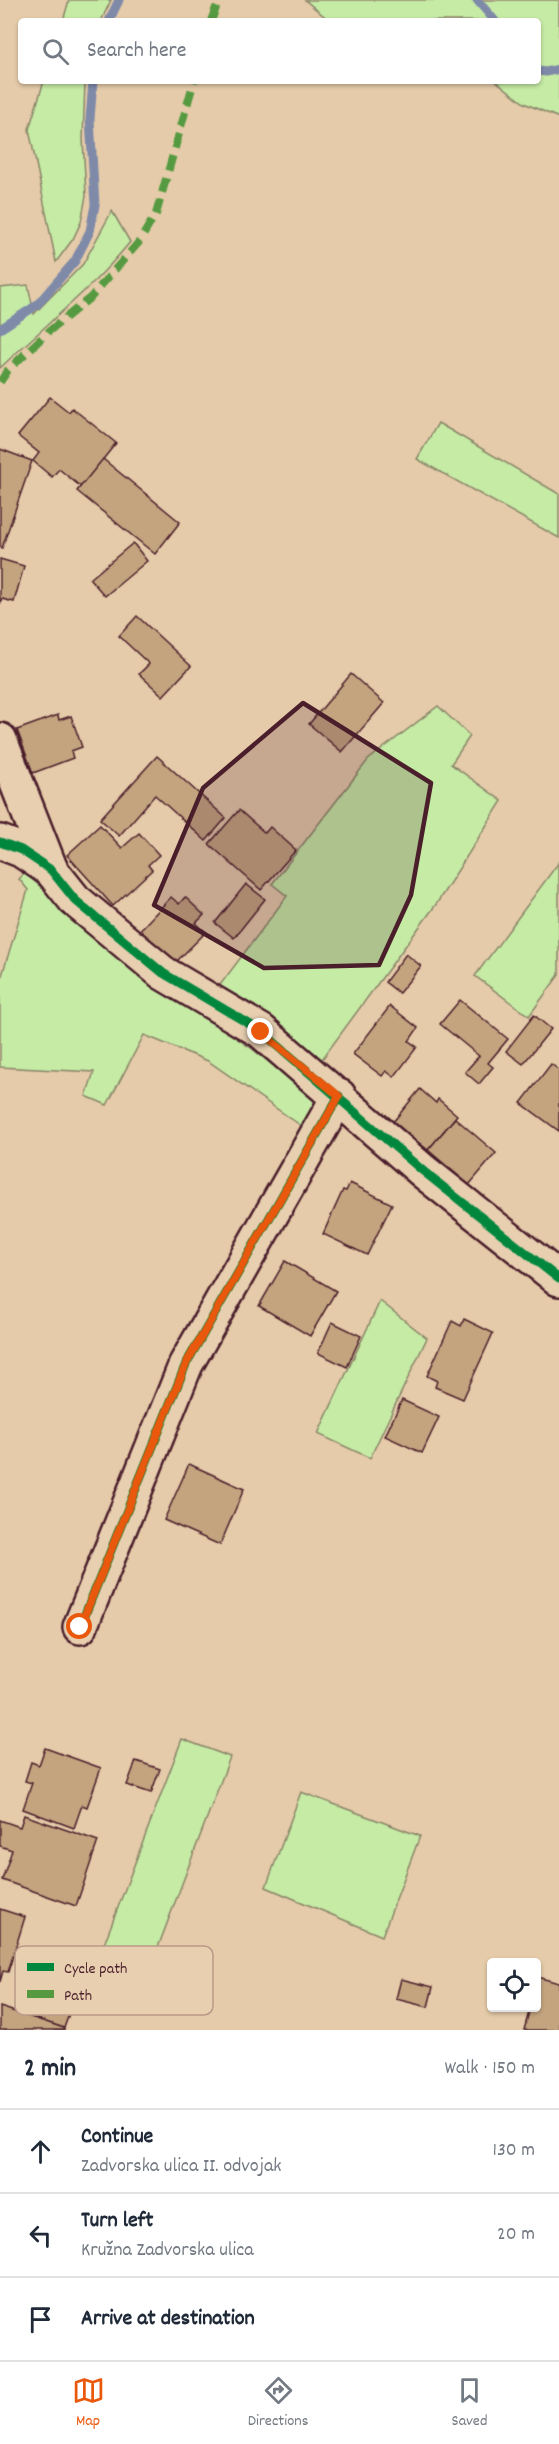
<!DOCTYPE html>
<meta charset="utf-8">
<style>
body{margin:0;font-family:Dekko,sans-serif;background:#f2f2f3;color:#1f2937}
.controls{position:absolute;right:18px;bottom:18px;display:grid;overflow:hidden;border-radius:6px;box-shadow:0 2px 4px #0004}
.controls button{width:54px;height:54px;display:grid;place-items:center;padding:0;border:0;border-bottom:2px solid #e0e1e3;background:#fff;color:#1f2937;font:30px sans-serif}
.stop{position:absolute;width:18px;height:18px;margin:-14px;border:4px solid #ea580c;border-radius:50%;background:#fff}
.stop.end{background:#ea580c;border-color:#fff;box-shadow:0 2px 6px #0008}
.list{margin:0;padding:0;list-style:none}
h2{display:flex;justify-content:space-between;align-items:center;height:78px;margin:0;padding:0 24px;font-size:26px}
h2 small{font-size:20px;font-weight:400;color:#747a83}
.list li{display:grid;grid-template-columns:39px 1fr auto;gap:18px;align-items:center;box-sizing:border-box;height:84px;padding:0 24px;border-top:2px solid #e0e1e3}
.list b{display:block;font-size:22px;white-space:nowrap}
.list p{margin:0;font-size:20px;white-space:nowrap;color:#747a83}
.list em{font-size:20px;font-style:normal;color:#747a83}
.icon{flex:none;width:33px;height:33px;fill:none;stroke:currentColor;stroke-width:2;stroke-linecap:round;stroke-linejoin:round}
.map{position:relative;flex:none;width:559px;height:2030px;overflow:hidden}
.search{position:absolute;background:#fff;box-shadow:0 2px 4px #0004;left:18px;right:18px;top:18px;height:66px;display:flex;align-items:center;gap:15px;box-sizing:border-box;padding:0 21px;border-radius:6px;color:#747a83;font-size:22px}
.sheet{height:330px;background:#fff}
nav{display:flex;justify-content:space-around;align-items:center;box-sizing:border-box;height:84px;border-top:2px solid #e0e1e3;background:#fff;font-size:16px;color:#747a83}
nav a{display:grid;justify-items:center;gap:3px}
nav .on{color:#ea580c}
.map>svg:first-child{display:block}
.green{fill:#c6eba5;stroke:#888568;stroke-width:1.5}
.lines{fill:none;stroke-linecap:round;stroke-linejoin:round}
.stream{stroke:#7f8aa9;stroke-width:9}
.building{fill:#c4a47f;stroke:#4a1f2b;stroke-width:1.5}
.minor-casing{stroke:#4a1f2b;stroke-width:38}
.minor{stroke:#e8cfb0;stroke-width:33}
.quiet{stroke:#559a41;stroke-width:8;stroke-dasharray:15 8;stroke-linecap:butt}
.cycleway-casing{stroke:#e8cfb0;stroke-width:13}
.cycleway{stroke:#00873e;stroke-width:9}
.route{stroke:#ea580c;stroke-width:8}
.marked{fill:#4a1f2b;fill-opacity:0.2;stroke:#4a1f2b;stroke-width:4.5;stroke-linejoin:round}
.key{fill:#e8cfb0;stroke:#b99a88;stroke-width:1.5}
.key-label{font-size:16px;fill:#4a1f2b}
</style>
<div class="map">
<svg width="559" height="2030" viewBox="0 0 559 2030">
<rect width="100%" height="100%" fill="#e5cba9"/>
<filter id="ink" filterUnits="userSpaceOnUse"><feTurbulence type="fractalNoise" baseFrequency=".0167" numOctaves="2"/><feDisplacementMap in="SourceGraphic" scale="12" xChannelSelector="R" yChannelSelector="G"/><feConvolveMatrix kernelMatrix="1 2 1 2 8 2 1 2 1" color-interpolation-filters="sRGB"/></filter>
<g filter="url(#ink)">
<!-- green -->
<g class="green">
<path d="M69 0H111L101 21H63Z"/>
<path d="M305 0H559V118L524 103 496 81H538V21H330Z"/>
<path d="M44 81H85L83 139 86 196 81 222 73 239 56 262 29 129Z"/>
<path d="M112 211 130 242C92 289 44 326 0 368V288L28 285 34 314 83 264Z"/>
<path d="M438 423 559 494V538L417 459Z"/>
<path d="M438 706 470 736 451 764 502 801 437 903 320 1062 217 989 287 896 272 884 368 760Z"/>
<path d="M559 862V975L529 1016 475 976Z"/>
<path d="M25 873 131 968 251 1048 317 1100 303 1127 208 1061 144 1035 107 1105 86 1096 94 1072 0 1067V982L28 890 19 879Z"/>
<path d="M380 1301 427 1338 370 1458 318 1434Z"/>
<path d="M182 1739 230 1757 146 1979 98 1960Z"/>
<path d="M301 1792 420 1836 382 1936 266 1887Z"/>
</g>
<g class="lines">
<!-- stream -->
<g class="stream">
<path d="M477 0 495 21"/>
<path d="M109 21 119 0"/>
<path d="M538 71 546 72 559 69"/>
<path d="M0 329 37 305 75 261 90 231 95 205 90 119 93 81"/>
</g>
</g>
<!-- building -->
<g class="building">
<path d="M50 397 69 412 72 408 116 443 81 487 59 469 52 477 33 461 39 453 18 436Z"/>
<path d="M0 449 32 461 2 548 0 547Z"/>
<path d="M103 459 180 522 155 554 77 491Z"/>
<path d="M133 543 147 561 105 596 90 579Z"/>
<path d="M0 559 24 566 14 602 2 599 0 604Z"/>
<path d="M137 616 191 666 163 696 139 674 149 664 119 636Z"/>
<path d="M351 674 384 703 342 752 309 724Z"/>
<path d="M58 715 59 720 71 716 82 747 71 751 73 758 33 773 17 730Z"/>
<path d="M157 756 226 818 206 841 155 795 119 836 100 819Z"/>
<path d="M239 810 265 833 270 827 296 850 261 890 209 844Z"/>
<path d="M100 825 122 848 139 833 159 855 148 865 152 870 113 906 67 855Z"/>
<path d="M246 884 265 899 234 938 215 923Z"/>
<path d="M171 897 179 904 185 897 204 915 196 923 206 932 173 965 139 931Z"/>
<path d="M406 954 421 966 399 993 385 982Z"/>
<path d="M460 1000 508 1039 488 1063 493 1067 479 1084 465 1072 479 1056 440 1024Z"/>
<path d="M390 1006 418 1028 409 1041 417 1047 394 1077 386 1071 382 1076 353 1054Z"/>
<path d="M534 1015 551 1029 523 1064 506 1051Z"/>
<path d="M551 1064 559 1070V1131L521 1103Z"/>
<path d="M420 1089 436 1103 438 1099 457 1115 428 1150 393 1122Z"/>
<path d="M455 1118 496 1153 469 1185 428 1150Z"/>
<path d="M350 1183 392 1204 367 1255 323 1234 343 1190 346 1191Z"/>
<path d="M285 1261 336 1291 310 1336 259 1306Z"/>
<path d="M464 1319 493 1333 463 1399 435 1387 437 1381 427 1376 452 1321 461 1326Z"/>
<path d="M332 1322 361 1336 347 1367 318 1353Z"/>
<path d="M402 1400 439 1417 422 1453 385 1436Z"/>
<path d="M189 1464 244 1489 220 1545 164 1520Z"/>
<path d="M45 1748 101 1768 87 1807 82 1805 74 1828 23 1809 32 1783 25 1781 31 1762 39 1765Z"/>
<path d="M136 1761 160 1769 151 1793 127 1785Z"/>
<path d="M24 1815 98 1841 76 1906 2 1880 12 1850 0 1846V1820L20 1827Z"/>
<path d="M0 1909 25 1917 8 1972 3 1971 0 1982Z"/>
<path d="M59 1977 80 1983 64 2028 15 2012 25 1981 55 1990Z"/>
<path d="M537 1977 559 1983V2030H524L530 2008H536Z"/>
<path d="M401 1979 433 1987 428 2007 396 1999Z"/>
<path d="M0 2007 64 2028V2030H0Z"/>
</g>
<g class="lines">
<!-- minor casing -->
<g class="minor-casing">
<g id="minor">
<path d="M0 740 51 870"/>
<path d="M0 842 21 850 51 870 75 900 163 973 261 1031 423 1171 559 1279"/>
<path d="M80 1627 186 1364 339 1096"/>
</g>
</g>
<!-- minor -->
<use href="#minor" class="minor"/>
<!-- quiet -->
<g class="quiet">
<path d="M211 21 219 0"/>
<path d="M0 382 8 370 48 332 91 297 139 242 156 214 194 81"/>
</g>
<!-- cycleway casing -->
<g class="cycleway-casing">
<g id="cycleway">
<path d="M0 842 21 850 51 870 75 900 163 973 261 1031 423 1171 559 1279"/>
<path d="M80 1627 186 1364 339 1096"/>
</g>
</g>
<!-- cycleway -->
<use href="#cycleway" class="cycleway"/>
</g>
</g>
<g class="lines" filter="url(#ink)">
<!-- route -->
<path class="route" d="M80 1627 186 1364 339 1096 261 1032"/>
</g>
<!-- marked area -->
<path class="marked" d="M303 703 431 783 411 895 379 965 264 968 154 905 203 788Z"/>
<!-- legend -->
<rect x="15" y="1946" width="198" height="69" rx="9" class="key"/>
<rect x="27" y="1963" width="27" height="8" fill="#00873e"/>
<rect x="27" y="1990" width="27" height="8" fill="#559a41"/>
<g class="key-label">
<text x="64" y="1973">Cycle path</text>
<text x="64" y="2000">Path</text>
</g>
</svg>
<div class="controls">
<button><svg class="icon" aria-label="locate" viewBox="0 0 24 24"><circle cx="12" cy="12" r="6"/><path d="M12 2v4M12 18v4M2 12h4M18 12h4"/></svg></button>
</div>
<div class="stop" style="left:80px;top:1627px"></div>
<div class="stop end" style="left:261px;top:1032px"></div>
<div class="search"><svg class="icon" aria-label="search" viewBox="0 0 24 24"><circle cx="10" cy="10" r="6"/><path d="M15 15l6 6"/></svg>Search here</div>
</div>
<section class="sheet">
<h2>2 min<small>Walk · 150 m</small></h2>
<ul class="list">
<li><svg class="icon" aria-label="ahead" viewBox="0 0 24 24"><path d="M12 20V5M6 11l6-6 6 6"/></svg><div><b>Continue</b><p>Zadvorska ulica II. odvojak</p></div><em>130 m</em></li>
<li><svg class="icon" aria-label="left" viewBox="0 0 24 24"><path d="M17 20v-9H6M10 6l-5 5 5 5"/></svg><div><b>Turn left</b><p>Kružna Zadvorska ulica</p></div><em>20 m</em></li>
<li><svg class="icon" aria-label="arrive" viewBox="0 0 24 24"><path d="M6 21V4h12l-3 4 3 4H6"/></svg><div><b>Arrive at destination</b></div></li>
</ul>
</section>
<nav>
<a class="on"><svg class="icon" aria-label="map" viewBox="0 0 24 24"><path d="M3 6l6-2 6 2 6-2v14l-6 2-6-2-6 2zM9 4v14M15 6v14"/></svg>Map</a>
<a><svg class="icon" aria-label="directions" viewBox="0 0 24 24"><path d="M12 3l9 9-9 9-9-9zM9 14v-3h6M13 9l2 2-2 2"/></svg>Directions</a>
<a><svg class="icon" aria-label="saved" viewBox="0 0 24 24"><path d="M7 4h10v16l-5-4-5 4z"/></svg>Saved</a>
</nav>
